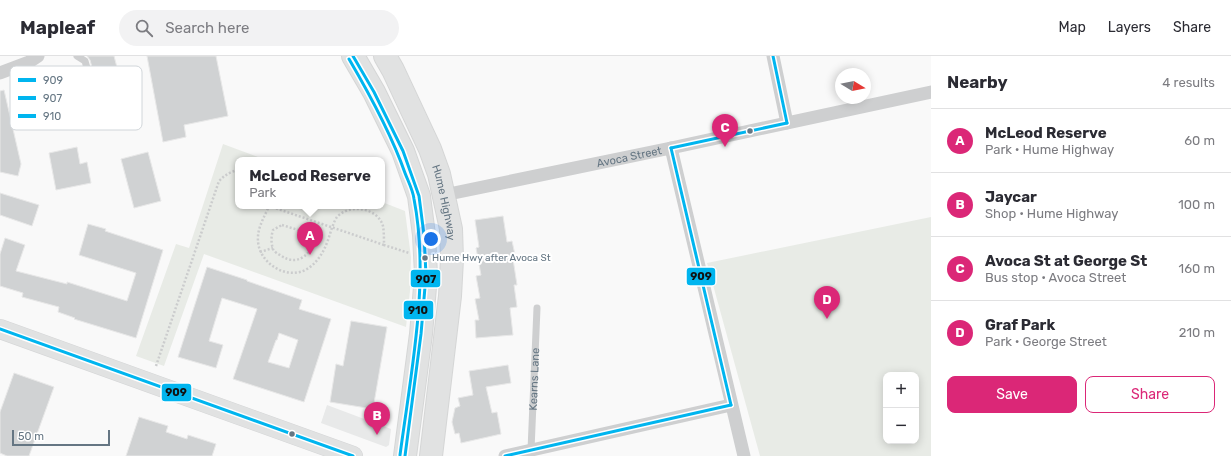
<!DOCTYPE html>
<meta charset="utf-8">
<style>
body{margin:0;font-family:Rubik,sans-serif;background:#f2f2f3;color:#2b2b33}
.controls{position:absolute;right:12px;bottom:12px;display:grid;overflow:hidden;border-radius:8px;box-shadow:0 2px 10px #0003}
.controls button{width:36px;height:36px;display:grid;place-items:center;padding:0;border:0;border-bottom:1px solid #e1e1e2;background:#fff;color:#2b2b33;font:20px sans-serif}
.compass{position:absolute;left:835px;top:12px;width:36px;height:36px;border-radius:50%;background:#fff;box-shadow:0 2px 10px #0003;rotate:100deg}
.scale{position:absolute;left:12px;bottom:10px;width:98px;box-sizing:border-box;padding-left:4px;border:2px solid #657683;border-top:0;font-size:11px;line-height:14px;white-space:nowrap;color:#657683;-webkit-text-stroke:3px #fff;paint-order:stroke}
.you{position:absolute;left:431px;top:183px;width:14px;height:14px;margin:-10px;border:3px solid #fff;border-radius:50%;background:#1a73e8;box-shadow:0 0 0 6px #1a73e833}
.badge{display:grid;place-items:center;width:26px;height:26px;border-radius:50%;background:#db2777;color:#fff;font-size:13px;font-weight:700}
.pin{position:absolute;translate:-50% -33px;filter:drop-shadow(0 1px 2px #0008)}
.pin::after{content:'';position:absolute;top:21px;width:14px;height:12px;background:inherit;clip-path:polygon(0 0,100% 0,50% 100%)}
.popup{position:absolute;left:235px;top:101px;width:150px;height:52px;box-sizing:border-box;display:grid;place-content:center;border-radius:8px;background:#fff;filter:drop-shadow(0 1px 3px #0005);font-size:13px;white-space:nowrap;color:#7c7c81}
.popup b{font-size:15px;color:#2b2b33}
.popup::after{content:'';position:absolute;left:50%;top:100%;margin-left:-8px;border:8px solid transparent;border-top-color:#fff}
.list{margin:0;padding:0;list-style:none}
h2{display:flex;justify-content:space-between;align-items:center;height:52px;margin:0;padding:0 16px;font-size:17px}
h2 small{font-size:13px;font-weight:400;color:#7c7c81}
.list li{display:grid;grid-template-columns:26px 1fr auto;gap:12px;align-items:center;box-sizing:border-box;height:64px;padding:0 16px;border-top:1px solid #e1e1e2}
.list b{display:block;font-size:15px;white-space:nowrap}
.list p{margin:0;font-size:13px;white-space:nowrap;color:#7c7c81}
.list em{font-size:13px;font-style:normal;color:#7c7c81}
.actions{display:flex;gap:8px;padding:12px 16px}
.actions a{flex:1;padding:9px 0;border:1px solid #db2777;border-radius:8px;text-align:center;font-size:14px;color:#db2777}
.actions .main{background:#db2777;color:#fff}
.icon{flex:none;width:22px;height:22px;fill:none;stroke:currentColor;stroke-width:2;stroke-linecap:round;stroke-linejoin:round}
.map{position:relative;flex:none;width:931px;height:400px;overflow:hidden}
header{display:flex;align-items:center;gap:24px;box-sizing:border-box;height:56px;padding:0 20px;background:#fff;border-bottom:1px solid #e1e1e2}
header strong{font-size:19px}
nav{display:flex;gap:22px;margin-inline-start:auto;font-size:14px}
.search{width:280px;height:36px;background:#f2f2f3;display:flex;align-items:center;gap:10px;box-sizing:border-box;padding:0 14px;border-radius:22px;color:#7c7c81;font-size:15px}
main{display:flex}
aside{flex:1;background:#fff}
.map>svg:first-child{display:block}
.built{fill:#e8e9e9}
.green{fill:#e8ebe6;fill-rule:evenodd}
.building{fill:#d0d2d3;stroke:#e8e8e8;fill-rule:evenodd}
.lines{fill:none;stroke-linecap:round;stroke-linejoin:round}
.secondary-casing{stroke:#d5d6d7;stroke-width:20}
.highway-casing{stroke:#d5d6d6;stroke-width:24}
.path{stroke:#cbcccd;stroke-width:2.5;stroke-dasharray:2 2;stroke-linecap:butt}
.lane{stroke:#cecfd0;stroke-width:7}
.street{stroke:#cecfd0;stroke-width:13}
.secondary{stroke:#e1e2e2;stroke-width:19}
.highway{stroke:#e1e2e2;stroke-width:22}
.bus-1-casing{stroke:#fff;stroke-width:6}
.bus-2-casing{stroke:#fff;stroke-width:6}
.bus-3-casing{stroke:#fff;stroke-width:6}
.bus-1{stroke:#00b5ef;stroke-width:3}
.bus-2{stroke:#00b5ef;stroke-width:3}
.bus-3{stroke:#00b5ef;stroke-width:3}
.bus-dot{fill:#657683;stroke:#fff;stroke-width:1.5}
.labels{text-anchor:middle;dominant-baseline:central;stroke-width:4;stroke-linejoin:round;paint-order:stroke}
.bus-label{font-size:10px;fill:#657683;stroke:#fff;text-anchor:start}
.street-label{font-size:11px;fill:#657683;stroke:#fff}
.key{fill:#fff;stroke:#d1d6da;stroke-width:1}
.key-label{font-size:11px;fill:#657683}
.line-badge{stroke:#fff;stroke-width:1.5}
.pale-badge-label{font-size:11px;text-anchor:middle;font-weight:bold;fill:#111}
</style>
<header>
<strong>Mapleaf</strong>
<div class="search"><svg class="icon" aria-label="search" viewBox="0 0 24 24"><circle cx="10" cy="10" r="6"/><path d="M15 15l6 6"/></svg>Search here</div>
<nav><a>Map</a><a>Layers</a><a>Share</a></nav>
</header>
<main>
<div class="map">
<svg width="931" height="400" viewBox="0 0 931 400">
<rect width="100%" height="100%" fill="#f9f9f9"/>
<!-- built -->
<path class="built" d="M327 349 391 373 389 389 386 391 321 367Z"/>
<!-- green -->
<g class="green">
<path d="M223 88 266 104H238V150H382V146L405 155 411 201 410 235 406 271 204 198 164 310 136 300 176 188 189 192Z"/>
<path d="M931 161V400H760L707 207ZM886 319H916V385H886Z"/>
</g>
<!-- building -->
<g class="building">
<path d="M87 0H114L123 34 100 40 90 4Z"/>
<path d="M147 0H216L228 60 184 69 186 81 163 86Z"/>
<path d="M63 29 69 67 37 73 31 35Z"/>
<path d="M4 34 21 108 18 120 0 116V35Z"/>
<path d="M77 91 80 108 87 106 91 127 56 134 49 97Z"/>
<path d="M148 96 161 145 134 152 121 103Z"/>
<path d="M0 137 39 149 32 170 0 159Z"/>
<path d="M503 160 507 186 512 185 516 203H513L517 229H514L517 251 510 252 513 279 476 282 475 264H479L475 243 480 242 476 220 481 219 476 192 479 191 475 164Z"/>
<path d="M88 168 106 173 105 175 163 194 136 282 74 263 75 262 58 256 59 251 22 241 23 237 0 230V198L5 182 25 189 16 215 67 228V226L127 245 136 217 79 199Z"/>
<path d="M207 211 247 224V225L302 244 299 253 331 263 304 346 233 323 257 253 222 242 209 285 223 289 216 312 178 301ZM279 277 298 284 289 312 268 306 276 284H277Z"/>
<path d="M351 265 387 271 373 353 330 346 336 308 343 310Z"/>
<path d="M508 309 511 327 486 331 492 357 497 356 501 378 461 387 459 377 455 378 452 366 455 352 460 350 458 342 473 339 469 315Z"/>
<path d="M14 317 54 331 29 400H7L0 397V356Z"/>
<path d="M139 361 168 370 166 376 187 383 188 379 216 388 212 400H126Z"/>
</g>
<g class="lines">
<!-- secondary casing -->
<g class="secondary-casing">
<path id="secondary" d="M0 273 353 400"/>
</g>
<!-- highway casing -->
<g class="highway-casing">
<g id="highway">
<path d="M353 0 374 36 403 95 419 140 424 179 426 219 421 278 405 400"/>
<path id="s3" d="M385 0 393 14 430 93 439 118 451 173 452 203 450 240 431 400"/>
</g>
</g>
<!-- path -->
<g class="path">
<path d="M282 169 308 177C309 179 311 183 312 185 313 190 310 193 308 197 299 206 290 206 280 199 277 198 274 195 273 193 271 187 271 180 273 174Z"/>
<path d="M384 189 269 150C264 162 257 172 258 185 259 207 287 225 307 213 320 205 326 191 330 178 332 172 334 165 337 161 350 147 378 152 383 170 384 176 384 183 384 189L409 197"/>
<path d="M260 196 273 192"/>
<path d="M156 310 219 125C225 119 230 116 238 114"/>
</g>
<!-- lane -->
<g class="lane">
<path d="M77 0 85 5 97 47"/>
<path id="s1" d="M531 394 537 252"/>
</g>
<!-- street -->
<g class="street">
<path d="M773 0 787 67"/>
<path d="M0 17 29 6 38 0"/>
<path d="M671 92 744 400"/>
<path id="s2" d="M444 139 671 92 931 36"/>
<path d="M505 400 731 349"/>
</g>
<!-- secondary -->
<use href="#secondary" class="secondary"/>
<!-- highway -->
<use href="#highway" class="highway"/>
<!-- bus-1 casing -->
<g class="bus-1-casing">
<g id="bus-1">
<path d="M773 0 787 67"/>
<path d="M671 92 731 349"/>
<path d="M671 92 787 67"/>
<path d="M0 273 353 400"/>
<path d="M505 400 731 349"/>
</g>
</g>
<!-- bus-2 casing -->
<g class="bus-2-casing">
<path id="bus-2" d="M353 0 374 36 403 95 419 140 424 179 426 219 421 278 405 400"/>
</g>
<!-- bus-3 casing -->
<g class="bus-3-casing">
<path id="bus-3" d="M349 3C370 39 391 77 405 117 408 125 413 134 414 143 430 225 411 316 400 399"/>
</g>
<!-- bus-1 -->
<use href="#bus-1" class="bus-1"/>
<!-- bus-2 -->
<use href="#bus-2" class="bus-2"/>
<!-- bus-3 -->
<use href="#bus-3" class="bus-3"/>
</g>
<!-- markers -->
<g class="bus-dot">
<circle cx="750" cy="75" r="3.5"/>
<circle cx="425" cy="202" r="3.5"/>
<circle cx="292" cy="378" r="3.5"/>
</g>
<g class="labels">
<!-- bus labels -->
<g class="bus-label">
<text x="432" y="202">Hume Hwy after Avoca St</text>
</g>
<!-- street labels -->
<g class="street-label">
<text stroke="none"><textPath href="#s2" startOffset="189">Avoca Street</textPath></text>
<text stroke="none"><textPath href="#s3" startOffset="159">Hume Highway</textPath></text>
<text stroke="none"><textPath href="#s1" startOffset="71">Kearns Lane</textPath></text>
</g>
</g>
<!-- legend -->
<rect x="10" y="10" width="132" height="64" rx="6" class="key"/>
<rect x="18" y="22" width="18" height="4" fill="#00b5ef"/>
<rect x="18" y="40" width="18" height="4" fill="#00b5ef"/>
<rect x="18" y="58" width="18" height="4" fill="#00b5ef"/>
<g class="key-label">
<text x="43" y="28">909</text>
<text x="43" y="46">907</text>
<text x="43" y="64">910</text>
</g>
<g class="line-badge">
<rect x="686" y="211" width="30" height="19" rx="4" fill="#00b5ef"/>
<rect x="410" y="213" width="31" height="19" rx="4" fill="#00b5ef"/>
<rect x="403" y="244" width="31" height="20" rx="4" fill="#00b5ef"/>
<rect x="161" y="327" width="31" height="19" rx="4" fill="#00b5ef"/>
</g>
<g class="pale-badge-label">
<text x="701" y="224">909</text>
<text x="426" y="227">907</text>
<text x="418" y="258">910</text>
<text x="176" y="340">909</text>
</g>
</svg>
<div class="controls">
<button>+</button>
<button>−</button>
</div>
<svg class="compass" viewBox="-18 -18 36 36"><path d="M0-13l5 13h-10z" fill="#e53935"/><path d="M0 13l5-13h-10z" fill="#7c7c81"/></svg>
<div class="scale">50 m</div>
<div class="you"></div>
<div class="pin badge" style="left:310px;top:199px">A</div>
<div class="popup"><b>McLeod Reserve</b>Park</div>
<div class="pin badge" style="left:377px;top:379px">B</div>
<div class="pin badge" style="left:725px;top:91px">C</div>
<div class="pin badge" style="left:827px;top:263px">D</div>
</div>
<aside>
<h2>Nearby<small>4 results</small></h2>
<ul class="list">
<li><span class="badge">A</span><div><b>McLeod Reserve</b><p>Park · Hume Highway</p></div><em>60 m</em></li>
<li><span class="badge">B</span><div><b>Jaycar</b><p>Shop · Hume Highway</p></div><em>100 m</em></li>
<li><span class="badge">C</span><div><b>Avoca St at George St</b><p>Bus stop · Avoca Street</p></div><em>160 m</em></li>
<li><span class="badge">D</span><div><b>Graf Park</b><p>Park · George Street</p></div><em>210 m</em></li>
</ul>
<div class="actions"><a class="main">Save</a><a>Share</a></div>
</aside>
</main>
